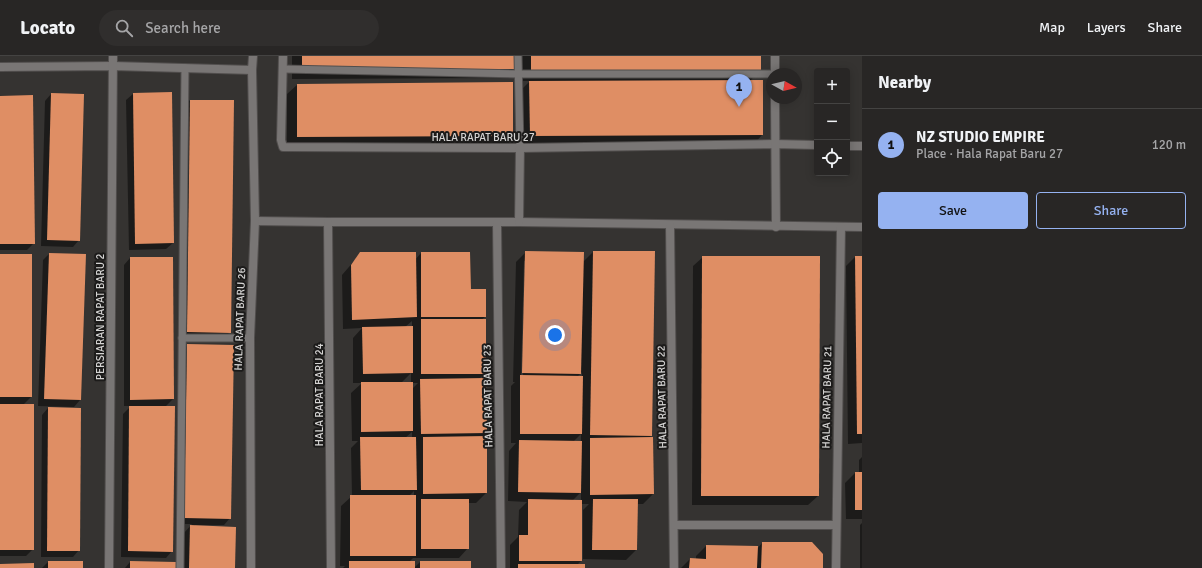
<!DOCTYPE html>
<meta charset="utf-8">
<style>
body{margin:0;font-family:Signika,sans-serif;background:#302e2d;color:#f1f3f6}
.controls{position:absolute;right:12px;top:12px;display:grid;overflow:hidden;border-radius:4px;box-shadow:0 2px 10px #0003}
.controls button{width:36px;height:36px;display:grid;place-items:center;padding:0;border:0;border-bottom:1px solid #444342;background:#282625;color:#f1f3f6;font:20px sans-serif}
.compass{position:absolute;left:766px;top:12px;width:36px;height:36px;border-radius:50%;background:#282625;box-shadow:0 2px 10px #0003;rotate:98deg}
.you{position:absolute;left:555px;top:279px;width:14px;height:14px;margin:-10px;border:3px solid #fff;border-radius:50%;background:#1a73e8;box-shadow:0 0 0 6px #1a73e833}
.badge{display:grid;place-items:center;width:26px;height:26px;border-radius:50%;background:#95b2f1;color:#111;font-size:13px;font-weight:700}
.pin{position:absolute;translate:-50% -33px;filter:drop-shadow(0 1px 2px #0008)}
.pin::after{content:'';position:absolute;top:21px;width:14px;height:12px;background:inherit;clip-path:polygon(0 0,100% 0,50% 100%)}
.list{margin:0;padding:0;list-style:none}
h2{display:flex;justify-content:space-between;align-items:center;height:52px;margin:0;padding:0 16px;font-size:17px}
h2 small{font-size:13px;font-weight:400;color:#a5a5a7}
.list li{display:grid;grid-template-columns:26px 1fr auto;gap:12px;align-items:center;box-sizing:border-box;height:72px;padding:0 16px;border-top:1px solid #444342}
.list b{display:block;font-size:15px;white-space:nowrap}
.list p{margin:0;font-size:13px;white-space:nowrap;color:#a5a5a7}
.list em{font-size:13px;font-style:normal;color:#a5a5a7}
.actions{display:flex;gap:8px;padding:12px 16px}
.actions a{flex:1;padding:9px 0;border:1px solid #95b2f1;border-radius:4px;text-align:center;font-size:14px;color:#95b2f1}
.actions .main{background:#95b2f1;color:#111}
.icon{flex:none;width:22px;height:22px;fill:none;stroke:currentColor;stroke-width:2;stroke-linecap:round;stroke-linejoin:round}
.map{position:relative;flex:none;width:862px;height:512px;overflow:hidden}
header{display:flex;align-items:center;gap:24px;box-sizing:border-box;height:56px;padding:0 20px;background:#282625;border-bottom:1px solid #444342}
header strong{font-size:19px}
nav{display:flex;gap:22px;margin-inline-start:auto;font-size:14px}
.search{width:280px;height:36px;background:#302e2d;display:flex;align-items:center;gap:10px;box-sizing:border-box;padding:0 14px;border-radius:22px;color:#a5a5a7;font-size:15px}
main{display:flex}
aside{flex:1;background:#282625}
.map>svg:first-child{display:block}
.shadow{fill:#0007;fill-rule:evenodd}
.building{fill:#df8e64}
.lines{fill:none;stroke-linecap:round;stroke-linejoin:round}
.service-casing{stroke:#514e4d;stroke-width:9}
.minor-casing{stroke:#514e4d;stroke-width:10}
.service{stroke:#797675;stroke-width:7}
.minor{stroke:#797675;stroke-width:8}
.labels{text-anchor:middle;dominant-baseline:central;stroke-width:4;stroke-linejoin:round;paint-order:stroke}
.street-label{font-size:11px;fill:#d5d4d3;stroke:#1c1b1a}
</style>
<header>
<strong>Locato</strong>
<div class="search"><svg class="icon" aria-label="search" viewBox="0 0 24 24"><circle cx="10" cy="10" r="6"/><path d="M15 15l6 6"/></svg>Search here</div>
<nav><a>Map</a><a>Layers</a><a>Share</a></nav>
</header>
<main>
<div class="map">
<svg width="862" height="512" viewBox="0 0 862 512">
<rect width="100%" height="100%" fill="#353331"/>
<!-- shadow -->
<g class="shadow">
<path d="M292 0H514V12L504 22 292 23Z"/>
<path d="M521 0H760V14L750 25 762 79 753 89H520V35L530 25H521Z"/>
<path d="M297 29 512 79 502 89 287 90V38Z"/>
<path d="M51 38 79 184 73 191 41 190 45 45Z"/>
<path d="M133 38 173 187 166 193 129 194 126 44Z"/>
<path d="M0 41 34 187 27 194H0Z"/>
<path d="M190 44 230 276 223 283 181 282 184 51Z"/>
<path d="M526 196 583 206 593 196 651 380 649 382 653 438 643 448H637L636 494 626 504 583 503V454L589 448H581V505L577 509 584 512H510V489L518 481 519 454 527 446 508 445 509 395 516 387H511V330L515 326H513L516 206ZM524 205H526L523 322H521ZM582 316V321H577ZM581 378V386H573ZM581 436V445H572Z"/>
<path d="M361 197 415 204 421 197 470 234 485 261 481 264 485 317 479 323 486 377 482 381 486 437 476 447H468V492L459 502H413L409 506 414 512H343L345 510H340L341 450 352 440 351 392 358 385H352L351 337 362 327H353V282L362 272 343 273 342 219ZM412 265V271H405ZM411 317V327H401ZM412 327H418L412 333ZM412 376V382H405ZM414 435V440H409Z"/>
<path d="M49 198 80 344 74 351 38 350 43 204Z"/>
<path d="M0 199 31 341 23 349 33 493 26 500H0Z"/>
<path d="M703 201 818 440 808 449H692L693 210Z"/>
<path d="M855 201H862V387L848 388 846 210Z"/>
<path d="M130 202 173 343 165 351 172 495 166 502 121 501 123 358 131 350H124V209Z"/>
<path d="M187 290 230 462 224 469H195V470L234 512H183L184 477 192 468H178L180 296Z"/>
<path d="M48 352 79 494 73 501H41L42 359Z"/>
<path d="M862 401V463H846L845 427 855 417H859V404Z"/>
<path d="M862 467V512H860V469Z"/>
<path d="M762 487 822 512H681L690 503H696V500L706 490 757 493Z"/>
<path d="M48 506 82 512H42Z"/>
<path d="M130 506 175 512H125Z"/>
<path d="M420 506 470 512H414Z"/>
</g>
<!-- building -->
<g class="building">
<path d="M302 0H515V13L302 14Z"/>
<path d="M531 0H761V15L531 16Z"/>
<path d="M763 24V79L530 80 529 25Z"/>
<path d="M513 26V80L297 81V28Z"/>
<path d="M172 36 174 187 135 188 133 37Z"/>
<path d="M51 37 84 38 80 185 47 184Z"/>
<path d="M33 39 35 188H0V40Z"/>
<path d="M190 44H234L231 277 187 276Z"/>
<path d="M525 195 584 196 581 318 522 317Z"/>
<path d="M593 195H655L652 380 590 379Z"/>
<path d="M360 196H416L417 261 352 264 351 209Z"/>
<path d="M421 196H470L471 233H486V261H421Z"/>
<path d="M49 197 86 198 81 344 44 343Z"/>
<rect x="0" y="198" width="32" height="143"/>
<path d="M702 200H820L819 440H701Z"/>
<path d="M855 200H862V378H857Z"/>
<path d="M130 201H173L174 343 130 344Z"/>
<rect x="421" y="263" width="65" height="55"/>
<path d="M413 270V317L363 318 362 271Z"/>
<path d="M187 288 234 289 231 463 184 462Z"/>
<path d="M520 319 583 320 582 378H520Z"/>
<path d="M486 322 487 377 421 378 420 323Z"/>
<path d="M361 326H413V375L361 376Z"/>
<rect x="0" y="348" width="34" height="146"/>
<path d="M129 350H175L173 496 128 495Z"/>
<path d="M48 351 81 352 80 495H47Z"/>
<path d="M487 380V437L423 438V381Z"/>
<path d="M360 381H416L417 434H361Z"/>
<path d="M653 381 654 438 590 439V382Z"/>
<path d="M519 384 582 385 581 437 518 436Z"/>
<rect x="855" y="416" width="7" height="38"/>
<rect x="350" y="439" width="66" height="61"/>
<rect x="421" y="443" width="48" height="50"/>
<path d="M528 443 582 444V505H519V479H528Z"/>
<path d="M593 443H638L637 494H592Z"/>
<path d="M190 469 236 471 235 512H189Z"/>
<path d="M762 486H812L823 498V512H761Z"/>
<path d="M706 489 758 490 757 512H689L690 502 706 503Z"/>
<rect x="48" y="505" width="35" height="7"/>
<path d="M130 505 176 506V512H130Z"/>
<rect x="349" y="505" width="66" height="7"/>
<rect x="420" y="505" width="51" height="7"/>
<path d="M34 507V512H0V508Z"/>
<rect x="518" y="508" width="67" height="4"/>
</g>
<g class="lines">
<!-- service casing -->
<g class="service-casing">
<g id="service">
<path d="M518 0 520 92"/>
<path d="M283 13 518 18H775"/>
<path d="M182 282H250"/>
<path d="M180 512 185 12"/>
</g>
</g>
<!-- minor casing -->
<g class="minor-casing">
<g id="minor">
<path d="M283 0 281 84 283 91 520 92 774 88 817 89"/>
<path d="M0 11 113 10 252 14 253 0"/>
<path d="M775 18V0"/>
<path d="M775 42 776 171"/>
<path d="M847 90H862"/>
<path d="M255 165 328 166H519L862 171"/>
<path d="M328 166 331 512"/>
<path d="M519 166 520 92"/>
<path d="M497 167 501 512"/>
<path d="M670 169 674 512"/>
<path d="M675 469H836"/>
<path d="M109 512 113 0"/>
<path d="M251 512 250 282 255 165 252 14"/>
<path d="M836 512 841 171"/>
</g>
</g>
<!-- service -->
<use href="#service" class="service"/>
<!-- minor -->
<use href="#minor" class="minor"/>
</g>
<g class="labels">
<!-- street labels -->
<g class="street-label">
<text x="483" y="81">HALA RAPAT BARU 27</text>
<text transform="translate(100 261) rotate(-90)">PERSIARAN RAPAT BARU 2</text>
<text transform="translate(240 263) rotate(-88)">HALA RAPAT BARU 26</text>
<text transform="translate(319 339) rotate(-90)">HALA RAPAT BARU 24</text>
<text transform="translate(488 340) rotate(-91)">HALA RAPAT BARU 23</text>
<text transform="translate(662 341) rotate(-91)">HALA RAPAT BARU 22</text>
<text transform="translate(827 341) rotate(-89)">HALA RAPAT BARU 21</text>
</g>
</g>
</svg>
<div class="controls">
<button>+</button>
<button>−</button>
<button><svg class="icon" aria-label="locate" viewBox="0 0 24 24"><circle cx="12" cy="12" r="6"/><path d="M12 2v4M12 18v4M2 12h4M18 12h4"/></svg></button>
</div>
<svg class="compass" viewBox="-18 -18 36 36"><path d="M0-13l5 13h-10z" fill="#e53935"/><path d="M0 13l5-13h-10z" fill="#a5a5a7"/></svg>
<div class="you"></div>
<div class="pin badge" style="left:739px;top:51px">1</div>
</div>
<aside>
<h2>Nearby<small></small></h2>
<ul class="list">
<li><span class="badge">1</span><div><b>NZ STUDIO EMPIRE</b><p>Place · Hala Rapat Baru 27</p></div><em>120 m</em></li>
</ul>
<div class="actions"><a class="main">Save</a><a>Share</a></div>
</aside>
</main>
